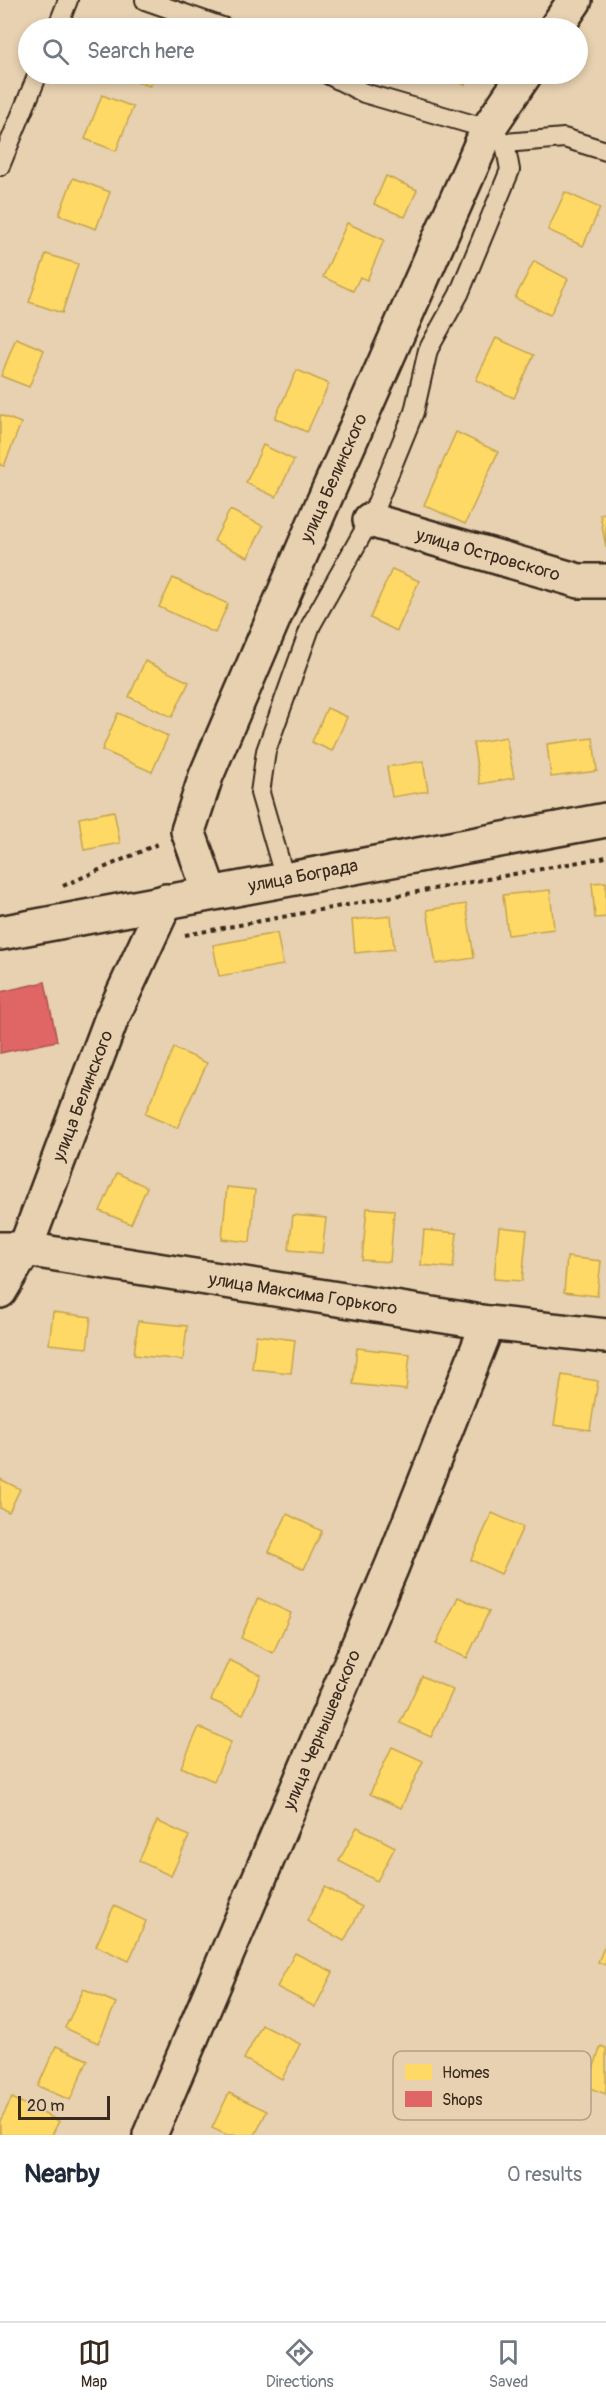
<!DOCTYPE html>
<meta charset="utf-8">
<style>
body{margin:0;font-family:Pangolin,sans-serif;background:#f6f6f7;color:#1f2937}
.scale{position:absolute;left:18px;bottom:15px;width:92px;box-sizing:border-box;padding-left:6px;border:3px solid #3b2a1e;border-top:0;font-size:16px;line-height:21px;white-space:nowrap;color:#3b2a1e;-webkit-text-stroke:4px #e7d1b0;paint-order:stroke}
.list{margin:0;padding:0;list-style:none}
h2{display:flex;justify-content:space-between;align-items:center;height:78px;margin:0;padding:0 24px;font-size:26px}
h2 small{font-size:20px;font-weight:400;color:#747a83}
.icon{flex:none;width:33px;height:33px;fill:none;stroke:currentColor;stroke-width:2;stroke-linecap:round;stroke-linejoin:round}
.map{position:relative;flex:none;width:606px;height:2135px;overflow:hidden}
.search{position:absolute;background:#fff;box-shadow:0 3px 9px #0003;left:18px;right:18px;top:18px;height:66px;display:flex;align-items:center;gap:15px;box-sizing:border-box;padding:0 21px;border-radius:33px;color:#747a83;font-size:22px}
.sheet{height:186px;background:#fff}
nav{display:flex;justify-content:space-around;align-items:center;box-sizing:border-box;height:84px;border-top:2px solid #e0e1e3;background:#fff;font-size:16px;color:#747a83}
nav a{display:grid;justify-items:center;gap:3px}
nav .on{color:#3b2a1e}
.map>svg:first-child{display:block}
.homes{fill:#ffd966;stroke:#c4a450;stroke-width:1.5}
.shops{fill:#e06666;stroke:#ae5450;stroke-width:1.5}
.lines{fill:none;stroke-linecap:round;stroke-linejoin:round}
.lane-casing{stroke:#3b2a1e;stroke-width:22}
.street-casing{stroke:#3b2a1e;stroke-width:38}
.secondary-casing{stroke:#3b2a1e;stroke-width:38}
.path{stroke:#3b2a1e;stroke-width:4;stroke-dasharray:4.5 4.5;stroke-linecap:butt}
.lane{stroke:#e7d1b0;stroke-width:18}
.street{stroke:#e7d1b0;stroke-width:33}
.secondary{stroke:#e7d1b0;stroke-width:33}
.labels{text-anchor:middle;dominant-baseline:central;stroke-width:6;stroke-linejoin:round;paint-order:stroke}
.street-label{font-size:18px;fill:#3b2a1e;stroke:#e7d1b0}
.key{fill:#e7d1b0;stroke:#b39f84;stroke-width:1.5}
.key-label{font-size:16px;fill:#3b2a1e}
</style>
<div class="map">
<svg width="606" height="2135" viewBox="0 0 606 2135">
<rect width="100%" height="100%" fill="#e7d1b0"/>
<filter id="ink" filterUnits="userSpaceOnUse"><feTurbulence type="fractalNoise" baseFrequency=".0167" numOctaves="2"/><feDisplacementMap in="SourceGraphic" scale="12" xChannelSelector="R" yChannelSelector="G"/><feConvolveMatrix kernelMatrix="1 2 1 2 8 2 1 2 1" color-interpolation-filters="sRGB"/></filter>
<g filter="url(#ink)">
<!-- homes -->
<g class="homes">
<path d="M114 74H154L150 86Z"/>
<path d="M438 74H470L465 85Z"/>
<path d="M102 95 133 107 116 151 85 139Z"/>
<path d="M386 176 417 190 405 217 374 204Z"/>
<path d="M73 178 110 192 96 229 59 215Z"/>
<path d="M565 192 600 208 583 246 548 230Z"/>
<path d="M347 223 384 240 367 280 360 277 353 291 323 277Z"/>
<path d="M46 254 78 264 62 313 29 302Z"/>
<path d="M534 261 568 279 550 315 515 298Z"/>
<path d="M16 338 44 350 29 387 1 376Z"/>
<path d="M496 338 534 355 514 398 476 380Z"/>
<path d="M297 370 329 384 307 432 275 418Z"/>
<path d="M0 415 21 423 4 466 0 465Z"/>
<path d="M456 432 498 452 465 524 424 505Z"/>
<path d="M263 445 294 460 276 497 246 483Z"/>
<path d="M230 510 263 526 248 557 214 541Z"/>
<path d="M606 513V547L600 514Z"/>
<path d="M392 569 419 581 397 631 370 618Z"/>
<path d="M173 578 228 604 215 633 159 607Z"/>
<path d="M145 661 189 682 172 717 129 697Z"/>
<path d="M327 708 347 717 332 751 312 742Z"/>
<path d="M118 713 168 736 152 772 102 750Z"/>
<path d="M506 737 514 778 480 784 473 743Z"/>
<path d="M593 738 597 771 551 777 547 744Z"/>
<path d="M423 761 428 791 392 797 387 767Z"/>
<path d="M114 811 120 843 84 850 79 818Z"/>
<path d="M606 882V917L595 918 592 883Z"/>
<path d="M550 890 554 929 508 935 503 895Z"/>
<path d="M466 904 474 958 436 964 427 910Z"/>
<path d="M391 916 394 949 355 953 352 920Z"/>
<path d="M277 933 283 965 219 976 213 945Z"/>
<path d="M174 1048 207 1063 177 1128 145 1114Z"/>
<path d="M117 1173 147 1187 131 1224 100 1211Z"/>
<path d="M227 1187 255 1190 250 1242 222 1239Z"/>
<path d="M367 1208 394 1210 390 1262 362 1260Z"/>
<path d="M293 1215 326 1218 322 1253 289 1250Z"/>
<path d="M499 1227 527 1230 522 1281 494 1279Z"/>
<path d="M424 1230 457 1233 453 1268 421 1265Z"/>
<path d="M567 1257 601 1261 597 1296 564 1292Z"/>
<path d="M53 1312 91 1317 87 1348 49 1344Z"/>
<path d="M138 1321 187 1326 183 1360 134 1355Z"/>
<path d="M256 1335 295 1340 291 1373 252 1369Z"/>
<path d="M357 1348 410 1354 406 1390 353 1384Z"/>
<path d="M562 1375 598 1381 590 1430 554 1425Z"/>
<path d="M0 1479 20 1489 9 1512 0 1508Z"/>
<path d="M492 1513 523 1527 501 1574 471 1560Z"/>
<path d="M287 1514 322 1531 304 1569 269 1552Z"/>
<path d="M458 1597 489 1611 467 1658 436 1644Z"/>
<path d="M258 1598 291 1613 273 1653 241 1638Z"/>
<path d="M229 1660 261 1675 243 1714 211 1700Z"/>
<path d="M422 1676 453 1690 431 1737 400 1723Z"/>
<path d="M199 1727 231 1742 214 1781 181 1767Z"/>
<path d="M392 1747 423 1761 401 1808 370 1794Z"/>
<path d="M157 1821 189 1836 171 1876 139 1861Z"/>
<path d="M357 1827 395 1847 377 1881 339 1861Z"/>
<path d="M325 1887 362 1907 344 1941 307 1921Z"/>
<path d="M114 1906 146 1921 129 1961 96 1946Z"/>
<path d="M606 1943V1965L598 1962Z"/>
<path d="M295 1953 333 1972 315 2007 277 1987Z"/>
<path d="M84 1989 116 2003 98 2043 65 2028Z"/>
<path d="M262 2025 300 2044 282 2079 244 2059Z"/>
<path d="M56 2046 88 2060 70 2100 38 2086Z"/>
<path d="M601 2046 606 2048V2094L587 2087Z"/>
<path d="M229 2093 267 2111 255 2135H227L212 2128Z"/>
<path d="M12 2098 59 2121 52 2135H0V2121Z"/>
</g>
<!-- shops -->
<path class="shops" d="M45 982 57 1041 0 1053V992Z"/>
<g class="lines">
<!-- lane casing -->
<g class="lane-casing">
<g id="lane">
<path d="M145 0 225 28"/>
<path d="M57 28 68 0"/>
<path d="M505 143 564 138 606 151"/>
<path d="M0 166 38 74"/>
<path d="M285 879 260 793 266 751 311 625 370 520 414 412 428 350 459 294 510 170 505 143 488 129 364 93 327 74"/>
</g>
</g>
<!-- street casing -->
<g class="street-casing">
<g id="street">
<path d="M556 28 575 0"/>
<path d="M370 520 579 581H606"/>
<path d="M210 893 188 831 206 776 322 505 488 129 525 74"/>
<path d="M0 1249H25L488 1323 606 1336"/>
<path d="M0 1291 25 1249 111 1020 166 901"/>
<path d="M150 2135 392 1566 488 1323"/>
</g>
</g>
<!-- secondary casing -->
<g class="secondary-casing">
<path id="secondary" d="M0 933 606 820"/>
</g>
<!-- path -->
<g class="path">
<path d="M63 886 160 843"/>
<path d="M185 935 606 857"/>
</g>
<!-- lane -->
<use href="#lane" class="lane"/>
<!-- street -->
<use href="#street" class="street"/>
<!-- secondary -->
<use href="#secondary" class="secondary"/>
</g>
</g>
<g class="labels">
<!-- street labels -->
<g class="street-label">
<text transform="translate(334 478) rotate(-66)">улица Белинского</text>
<text transform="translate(488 555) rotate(16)">улица Островского</text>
<text transform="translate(303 876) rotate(-11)">улица Бограда</text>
<text transform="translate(83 1096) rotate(-69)">улица Белинского</text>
<text transform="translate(303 1294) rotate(9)">улица Максима Горького</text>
<text transform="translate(322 1730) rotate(-67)">улица Чернышевского</text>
</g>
</g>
<!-- legend -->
<rect x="393" y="2051" width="198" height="69" rx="9" class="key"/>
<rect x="405" y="2064" width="27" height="16" fill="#ffd966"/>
<rect x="405" y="2091" width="27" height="16" fill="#e06666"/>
<g class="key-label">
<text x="442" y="2078">Homes</text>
<text x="442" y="2105">Shops</text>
</g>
</svg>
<div class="scale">20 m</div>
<div class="search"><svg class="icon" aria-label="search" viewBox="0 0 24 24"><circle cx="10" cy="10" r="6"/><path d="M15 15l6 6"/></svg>Search here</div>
</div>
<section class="sheet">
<h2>Nearby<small>0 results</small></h2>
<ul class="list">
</ul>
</section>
<nav>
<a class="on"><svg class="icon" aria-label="map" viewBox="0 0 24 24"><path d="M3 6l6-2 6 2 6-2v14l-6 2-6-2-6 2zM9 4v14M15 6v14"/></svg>Map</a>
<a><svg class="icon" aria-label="directions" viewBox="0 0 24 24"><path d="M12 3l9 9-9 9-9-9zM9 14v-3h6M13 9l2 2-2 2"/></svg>Directions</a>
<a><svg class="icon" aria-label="saved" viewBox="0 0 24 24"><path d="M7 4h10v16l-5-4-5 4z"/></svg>Saved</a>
</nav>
